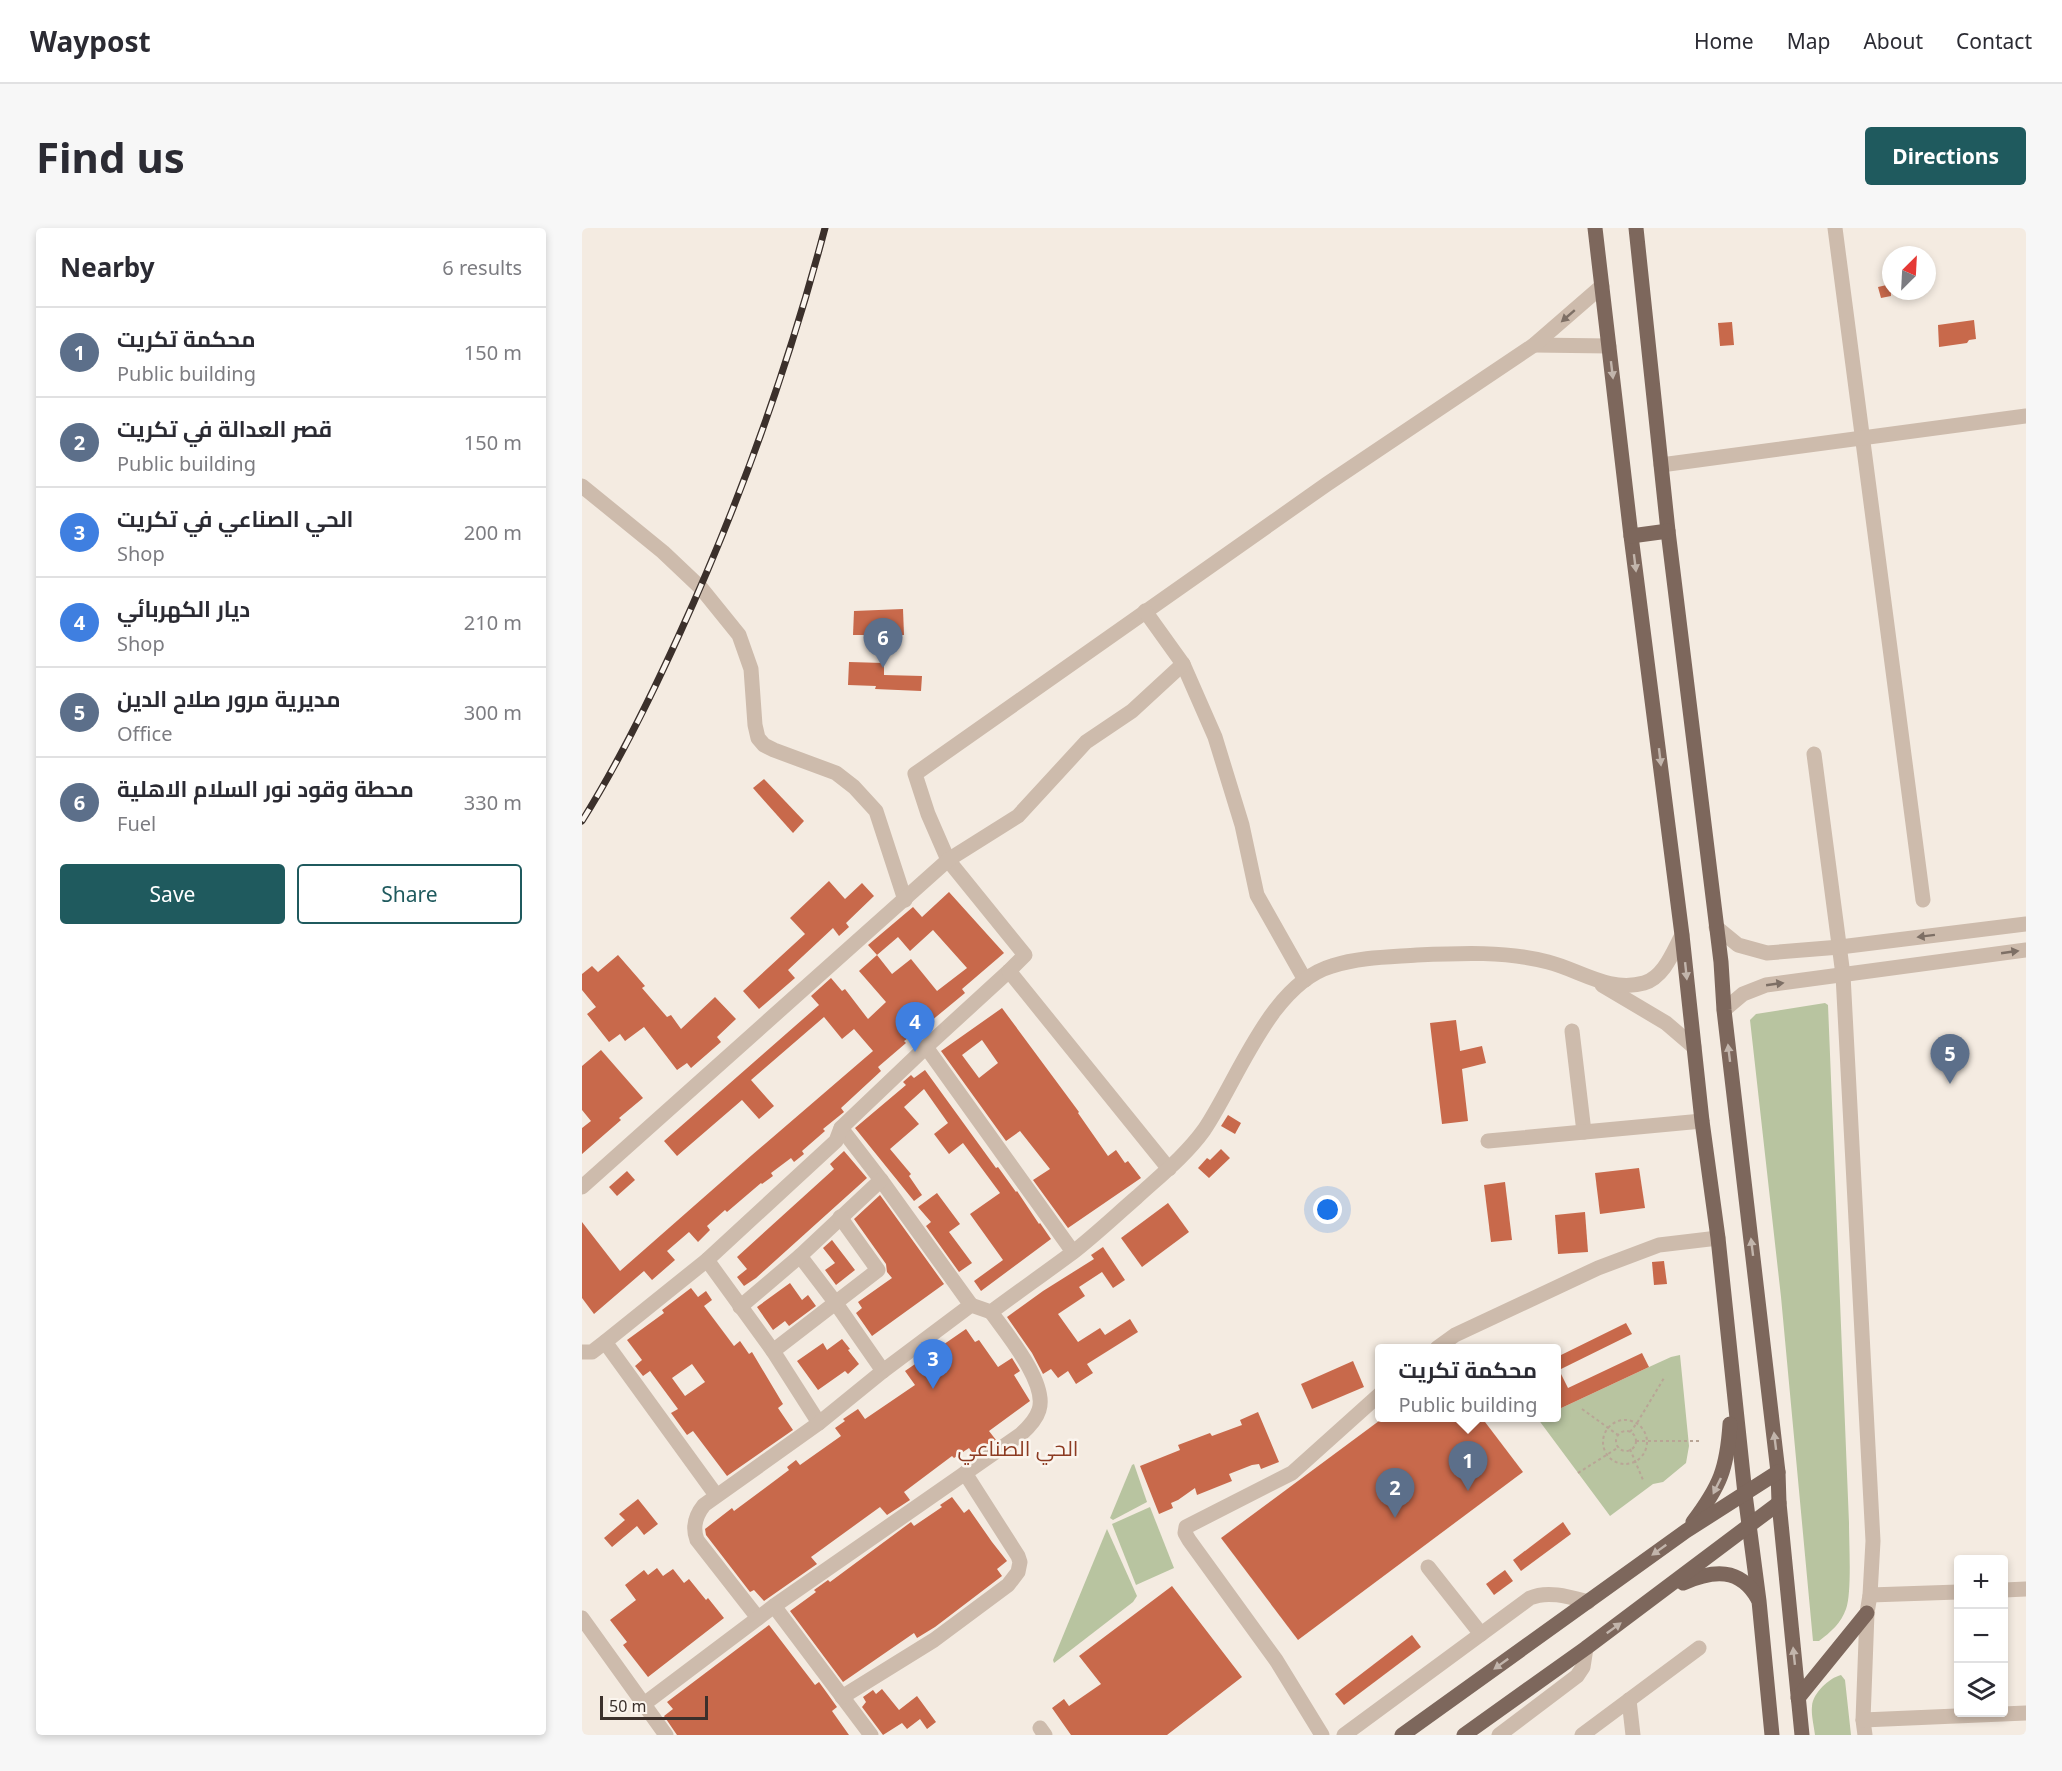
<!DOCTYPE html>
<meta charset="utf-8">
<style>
body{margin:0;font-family:"Noto Sans",Cairo,sans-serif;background:#f7f7f7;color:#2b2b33}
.controls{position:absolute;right:18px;bottom:18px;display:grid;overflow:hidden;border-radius:6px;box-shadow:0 3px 9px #0003}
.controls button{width:54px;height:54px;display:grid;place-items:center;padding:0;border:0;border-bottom:2px solid #e1e1e2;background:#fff;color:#2b2b33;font:30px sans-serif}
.compass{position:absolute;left:1300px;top:18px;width:54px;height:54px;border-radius:50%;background:#fff;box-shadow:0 3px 9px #0003;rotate:24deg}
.scale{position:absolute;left:18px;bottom:15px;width:108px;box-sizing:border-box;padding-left:6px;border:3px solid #3b302b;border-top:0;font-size:16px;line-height:21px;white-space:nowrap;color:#3b302b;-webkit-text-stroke:4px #fbf5ee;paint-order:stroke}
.you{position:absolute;left:746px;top:982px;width:21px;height:21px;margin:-15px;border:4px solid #fff;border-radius:50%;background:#1a73e8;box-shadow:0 0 0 9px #1a73e833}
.badge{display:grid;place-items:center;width:39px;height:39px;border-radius:50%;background:#1f5a5e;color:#fff;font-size:20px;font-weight:700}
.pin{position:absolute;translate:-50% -50px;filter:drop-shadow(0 2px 3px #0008)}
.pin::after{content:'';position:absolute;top:32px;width:21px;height:18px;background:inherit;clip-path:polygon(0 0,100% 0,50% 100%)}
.popup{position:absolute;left:793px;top:1116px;width:186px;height:78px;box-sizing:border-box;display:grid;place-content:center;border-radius:6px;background:#fff;filter:drop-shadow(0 2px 4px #0005);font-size:20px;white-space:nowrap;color:#7c7c81}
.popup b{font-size:22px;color:#2b2b33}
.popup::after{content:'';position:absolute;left:50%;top:100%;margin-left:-12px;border:12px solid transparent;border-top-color:#fff}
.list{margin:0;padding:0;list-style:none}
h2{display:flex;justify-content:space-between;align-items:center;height:78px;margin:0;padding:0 24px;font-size:26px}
h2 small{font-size:20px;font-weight:400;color:#7c7c81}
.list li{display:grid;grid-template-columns:39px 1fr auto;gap:18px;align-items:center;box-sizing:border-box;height:90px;padding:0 24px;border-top:2px solid #e1e1e2}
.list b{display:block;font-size:22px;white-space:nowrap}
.list p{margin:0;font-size:20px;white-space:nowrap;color:#7c7c81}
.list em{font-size:20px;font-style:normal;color:#7c7c81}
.actions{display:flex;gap:12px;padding:18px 24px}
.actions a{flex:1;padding:14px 0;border:2px solid #1f5a5e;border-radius:6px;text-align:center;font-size:21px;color:#1f5a5e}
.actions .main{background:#1f5a5e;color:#fff}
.icon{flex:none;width:33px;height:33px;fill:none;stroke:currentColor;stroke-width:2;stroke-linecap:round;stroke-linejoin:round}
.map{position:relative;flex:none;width:1444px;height:1507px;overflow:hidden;border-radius:6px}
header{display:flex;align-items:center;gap:36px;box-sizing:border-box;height:84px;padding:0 30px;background:#fff;border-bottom:2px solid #e1e1e2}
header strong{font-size:28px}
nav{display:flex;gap:33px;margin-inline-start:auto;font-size:21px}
.intro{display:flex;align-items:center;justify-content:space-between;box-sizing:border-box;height:144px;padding:0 36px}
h1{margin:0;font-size:42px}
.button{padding:15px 27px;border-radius:6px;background:#1f5a5e;color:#fff;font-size:21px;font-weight:700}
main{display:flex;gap:36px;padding:0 36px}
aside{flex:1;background:#fff;border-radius:6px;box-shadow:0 3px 9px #0003}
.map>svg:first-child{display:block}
.green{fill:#b8c4a0}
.building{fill:#c8694b;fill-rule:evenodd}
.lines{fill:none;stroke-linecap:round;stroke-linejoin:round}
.path{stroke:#b9a596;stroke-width:2;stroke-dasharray:3 3;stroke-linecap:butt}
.minor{stroke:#cdbbac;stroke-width:15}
.major{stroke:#7d675c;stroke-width:15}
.rail-casing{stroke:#3b302b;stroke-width:7}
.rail{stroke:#fbf5ee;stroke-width:4.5;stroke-dasharray:14;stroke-linecap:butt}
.oneway{fill:#7d6f65}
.oneway2{fill:#c2b5ac}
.labels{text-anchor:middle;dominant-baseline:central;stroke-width:5;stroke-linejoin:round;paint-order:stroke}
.neighbourhood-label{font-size:21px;fill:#8c3b22;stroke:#fbf5ee}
</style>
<header>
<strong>Waypost</strong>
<nav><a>Home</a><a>Map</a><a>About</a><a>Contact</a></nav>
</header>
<div class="intro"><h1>Find us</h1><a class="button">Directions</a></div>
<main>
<aside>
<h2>Nearby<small>6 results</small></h2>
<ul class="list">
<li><span class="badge" style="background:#5c6f8a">1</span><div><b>محكمة تكريت</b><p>Public building</p></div><em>150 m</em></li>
<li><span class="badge" style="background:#5c6f8a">2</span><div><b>قصر العدالة في تكريت</b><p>Public building</p></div><em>150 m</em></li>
<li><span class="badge" style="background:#3f7fe0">3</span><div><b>الحي الصناعي في تكريت</b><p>Shop</p></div><em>200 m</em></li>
<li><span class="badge" style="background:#3f7fe0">4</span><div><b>ديار الكهربائي</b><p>Shop</p></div><em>210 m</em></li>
<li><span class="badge" style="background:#5c6f8a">5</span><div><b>مديرية مرور صلاح الدين</b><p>Office</p></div><em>300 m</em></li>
<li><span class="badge" style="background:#5c6f8a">6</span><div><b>محطة وقود نور السلام الاهلية</b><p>Fuel</p></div><em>330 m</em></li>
</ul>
<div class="actions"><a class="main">Save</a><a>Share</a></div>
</aside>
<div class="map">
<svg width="1444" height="1507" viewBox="0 0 1444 1507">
<rect width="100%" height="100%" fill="#f4ebe1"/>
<!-- green -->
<g class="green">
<path d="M1243 775 1246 777 1267 1295C1267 1314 1270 1365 1264 1381 1259 1395 1249 1404 1237 1413H1231L1199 1069 1168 792 1174 786Z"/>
<path d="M1098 1127 1107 1218 1104 1235 1081 1254 1071 1256 1028 1288 956 1191 974 1190 975 1182 1067 1139 1089 1129Z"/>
<path d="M552 1236 565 1274 531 1292 528 1290 550 1237Z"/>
<path d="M568 1279 592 1340 554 1357 530 1296Z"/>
<path d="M525 1301 555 1368 551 1374 472 1435 471 1432Z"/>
<path d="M1259 1447 1263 1452 1269 1507H1233C1232 1498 1229 1487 1230 1478 1231 1465 1247 1450 1259 1447Z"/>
</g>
<!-- building -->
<g class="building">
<path d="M1309 56V68L1299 70 1296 59Z"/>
<path d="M1392 92 1394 111 1387 112 1385 115 1357 119 1356 97Z"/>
<path d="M1150 94 1152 117 1138 118 1136 95Z"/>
<path d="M321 381 322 407H271L272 383Z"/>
<path d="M267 434 302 435V447L340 448 339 463 293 461 294 458 266 457Z"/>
<path d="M182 551 222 593 211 605 171 560Z"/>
<path d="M247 653 263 671 280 655 292 668 264 695 267 699 257 708 251 700 206 742 213 750 177 781 161 763 223 706 208 690Z"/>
<path d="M367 664 422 725 380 761 383 765 343 798 322 813 324 815 296 839 299 843 259 880 262 884 241 901 243 903 220 923 222 926 212 934 209 930 189 945 191 948 180 956 179 955 145 984 143 982 125 998 128 1002 116 1014 107 1004 85 1023 93 1032 70 1052 62 1043 12 1086 0 1070V994L38 1043 170 927 291 823 272 801 260 811 242 789 169 852 192 878 177 891 160 872 95 928 82 913 237 777 229 768 249 750 260 763 263 761 286 791 304 774 277 743 295 727 286 717 331 679 340 689ZM351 702 385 740 355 763 329 731 310 746 295 727 316 709 328 723Z"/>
<path d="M36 727 63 758 60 760 85 789 89 787 99 801 133 769 154 791 135 809 139 814 109 840 105 835 95 842 62 799 43 813 38 806 27 814 5 786 14 779 0 762V746L10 738 16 744Z"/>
<path d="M420 780 497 884 496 885 526 928 534 922 543 935 546 933 559 950 486 1000 451 952 468 941 438 903 424 913 359 823ZM400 812 416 835 397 850 380 827Z"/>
<path d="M874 792 878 823 900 818 904 835 880 841 886 893 860 896 848 795Z"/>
<path d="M19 822 61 870 37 890 39 892 0 926V900L9 893 0 882V838Z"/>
<path d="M343 842 414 940 416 939 434 964 435 963 457 996 458 995 469 1011 399 1063 392 1053 421 1032 388 986 418 965 381 915 367 926 352 906 366 895 342 861 322 879 337 896 308 921 329 946 327 948 340 967 332 973 273 900 324 857 321 854 329 847 332 850Z"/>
<path d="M646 887 659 895 653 906 639 898Z"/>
<path d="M639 921 648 930 627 950 616 940 625 930 628 932Z"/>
<path d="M262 923 285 950 174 1050 162 1058 155 1049 165 1041 155 1029 252 941 248 936Z"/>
<path d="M1057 940 1063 980 1018 986 1013 945Z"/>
<path d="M45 943 53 952 35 968 27 959Z"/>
<path d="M923 954 930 1012 909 1014 902 957Z"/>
<path d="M355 965 378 996 367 1004 390 1035 377 1044 344 998 349 994 336 979Z"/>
<path d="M298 967 362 1056 290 1108 274 1085 280 1080 276 1074 310 1050 305 1044 304 1036 272 991Z"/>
<path d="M586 975 607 1004 560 1039 539 1010Z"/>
<path d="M1003 984 1006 1024 976 1026 973 987Z"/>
<path d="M250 1012 273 1042 254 1057 243 1042 253 1035 241 1020Z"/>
<path d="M521 1019 543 1052 531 1060 520 1044 497 1059 503 1068 476 1086 496 1114 518 1100 523 1107 548 1091 556 1104 505 1136 511 1145 494 1156 486 1143 476 1150 469 1141 461 1146 450 1125 425 1089 461 1063 512 1031 509 1027Z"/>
<path d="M1082 1033 1085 1056 1072 1057 1070 1034Z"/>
<path d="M208 1055 220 1072 226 1067 234 1078 207 1098 203 1093 191 1102 175 1079Z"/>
<path d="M109 1060 116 1069 124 1063 130 1072 122 1078 152 1118 158 1113 167 1126 170 1124 201 1176 196 1180 211 1202 145 1248 111 1203 105 1207 89 1185 96 1181 68 1143 61 1148 53 1138 60 1132 45 1112 82 1085 80 1082ZM110 1136 123 1154 103 1168 90 1150Z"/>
<path d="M1044 1095 1050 1106 977 1142 986 1160 1060 1125 1067 1139 975 1182V1129Z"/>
<path d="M384 1101 393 1114 397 1112 416 1139 430 1130 438 1143 432 1147 448 1173 407 1203 414 1212 392 1227 387 1220 372 1230 370 1228 322 1264 328 1272 305 1287 298 1279 229 1329 235 1336 182 1373 172 1362 168 1364 124 1307 123 1301 150 1280 152 1283 207 1242 205 1239 214 1232 218 1237 259 1208 253 1200 263 1193 261 1191 276 1181 283 1191 333 1157 323 1143Z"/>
<path d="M260 1111 268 1121 266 1122 277 1136 266 1146 263 1143 236 1162 215 1133 241 1115 245 1122Z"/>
<path d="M771 1133 782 1159 730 1181 719 1156Z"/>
<path d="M676 1184 697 1234 679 1241 677 1236 670 1237 647 1246 650 1253 615 1267 613 1260 596 1272 589 1275 591 1280 577 1286 558 1238 598 1222 596 1217 628 1205 630 1208 660 1197 658 1192Z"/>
<path d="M801 1190H900L941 1244 716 1412 639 1310Z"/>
<path d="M370 1269 382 1285 387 1281 410 1314 425 1333 415 1341 420 1348 353 1399 335 1410 332 1405 261 1454 208 1383 234 1364 232 1362 246 1352 248 1354 329 1294 332 1298 360 1279 358 1277Z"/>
<path d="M56 1271 76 1296 62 1307 55 1298 30 1319 22 1310 43 1292 37 1286Z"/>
<path d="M981 1294 989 1306 939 1343 931 1332Z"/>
<path d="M75 1340 81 1348 91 1341 102 1355 107 1351 124 1372 126 1370 142 1390 66 1449 41 1417 45 1414 28 1392 54 1372 43 1357 62 1342 66 1347Z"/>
<path d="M923 1342 931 1353 912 1367 904 1356Z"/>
<path d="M590 1358 660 1449 585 1507H489L470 1480 482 1471 487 1478 519 1456 497 1428Z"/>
<path d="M187 1397 233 1457 237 1454 245 1465 255 1479 250 1483 267 1507H95L82 1488 91 1481 85 1474Z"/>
<path d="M830 1407 839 1419 762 1477 753 1466Z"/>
<path d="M300 1461 317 1482 335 1468 354 1494 345 1501 338 1491 325 1501 320 1495 301 1507 280 1479 284 1474 281 1469 291 1462 294 1466Z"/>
</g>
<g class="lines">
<!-- path -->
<g class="path">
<path d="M1000 1181 1036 1207"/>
<circle cx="1043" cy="1214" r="22"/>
<circle cx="1044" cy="1213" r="10"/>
<path d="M1048 1204 1055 1195 1082 1150"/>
<path d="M1054 1213H1117"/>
<path d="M1048 1221 1061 1252"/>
<path d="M996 1245 1037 1219"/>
</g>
<!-- minor -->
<g class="minor">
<path d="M1253 0 1341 672"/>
<path d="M952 117 1027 118"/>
<path d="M1079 237 1444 188"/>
<path d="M0 258 81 324 119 360 157 407 169 441 173 497 176 510 182 517 192 522 254 545 272 559 294 583 323 672"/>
<path d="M601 436 633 509 660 597 675 667 723 752"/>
<path d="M1232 526 1261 747 1291 1313 1288 1367 1285 1385 1281 1492 1283 1507"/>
<path d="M1134 699 1156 717 1185 725 1258 719 1444 696"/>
<path d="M1020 757 1084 795 1112 819"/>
<path d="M1142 782 1161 766 1184 757 1444 722"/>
<path d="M990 803 1002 904"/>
<path d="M344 819 427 743"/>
<path d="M259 900 299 952 389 1077"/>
<path d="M906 913 1120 893"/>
<path d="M587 941 427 743 443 727 366 632 346 586 333 546 745 256 952 117 1020 58"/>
<path d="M0 959 366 632 436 588 504 514 550 483 601 436 563 383"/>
<path d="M218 1028 253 1074 301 1143"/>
<path d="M125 1032 191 1123 237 1195"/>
<path d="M158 1079 218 1028 299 952"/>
<path d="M23 1114 134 1267"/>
<path d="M855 1120 873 1107 1016 1040 1077 1017 1136 1010"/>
<path d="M191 1123 296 1042 258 989"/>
<path d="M0 1124H10L23 1114 125 1032 254 913 259 900 344 819 491 1024"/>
<path d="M846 1339 899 1406"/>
<path d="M1422 1362 1444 1361"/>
<path d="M1288 1367 1376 1364"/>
<path d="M192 1378 289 1507"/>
<path d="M0 1390 84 1507"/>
<path d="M176 1390 115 1312C110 1299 114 1287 122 1277L237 1195 301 1143 389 1077 409 1084C436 1064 463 1045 490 1025 512 1008 533 988 555 969 578 948 604 927 622 902 656 852 688 756 750 738 778 729 807 729 835 727 879 725 924 723 966 734 998 742 1027 765 1062 755 1082 749 1091 724 1100 707"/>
<path d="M260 1469 352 1412 426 1357 436 1344 438 1334 436 1328 383 1245"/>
<path d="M1047 1472 1051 1507"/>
<path d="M62 1476 192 1378 438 1207C446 1200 454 1192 457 1182 466 1155 424 1105 409 1084"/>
<path d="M1281 1492 1444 1485"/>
<path d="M458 1500 463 1507"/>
<path d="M740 1507 694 1432 607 1312 603 1305 604 1299 710 1245 798 1166"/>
<path d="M762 1507 948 1370C966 1362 988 1369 1006 1374"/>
<path d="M917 1507 995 1448 1001 1439 1004 1420"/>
<path d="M1000 1507 1117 1420"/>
</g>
<!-- major -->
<g class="major">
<path d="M1013 0 1049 308 1100 707 1120 893 1136 1010 1163 1266 1177 1373 1190 1507"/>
<path d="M1054 0 1086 303 1139 734 1142 782 1196 1244 1197 1275 1220 1507"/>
<path d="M1049 308 1086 303"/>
<path d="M1111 1294C1138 1258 1145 1241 1148 1196"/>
<path d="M1101 1355C1131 1342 1158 1339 1176 1371"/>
<path d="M1216 1470 1285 1385"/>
<path d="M820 1507 1104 1303 1196 1244"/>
<path d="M882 1507 1004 1420 1197 1275"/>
</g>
<!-- rail casing -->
<g class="rail-casing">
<path id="rail" d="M0 593C37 534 68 471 97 407 157 276 206 140 243 0"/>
</g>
<!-- rail -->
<use href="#rail" class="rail"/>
</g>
<!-- one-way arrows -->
<defs><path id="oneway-solid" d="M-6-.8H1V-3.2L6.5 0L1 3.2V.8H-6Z" transform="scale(1.5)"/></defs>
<g class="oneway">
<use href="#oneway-solid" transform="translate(986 88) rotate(139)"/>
<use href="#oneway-solid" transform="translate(1344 708) rotate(173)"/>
<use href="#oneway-solid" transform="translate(1428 724) rotate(-8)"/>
<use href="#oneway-solid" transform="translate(1193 756) rotate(-8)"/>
</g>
<g class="oneway2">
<use href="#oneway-solid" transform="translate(1030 142) rotate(83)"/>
<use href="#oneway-solid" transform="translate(1053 335) rotate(83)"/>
<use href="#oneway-solid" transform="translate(1078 529) rotate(83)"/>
<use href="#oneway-solid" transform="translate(1104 743) rotate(84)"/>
<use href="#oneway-solid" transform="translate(1147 825) rotate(-97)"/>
<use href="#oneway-solid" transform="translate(1170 1019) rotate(-97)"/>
<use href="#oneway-solid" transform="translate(1193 1213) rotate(-97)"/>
<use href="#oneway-solid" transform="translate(1135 1258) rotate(116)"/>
<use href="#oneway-solid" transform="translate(1077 1322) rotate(144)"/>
<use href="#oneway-solid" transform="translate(1032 1400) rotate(-36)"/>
<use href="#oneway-solid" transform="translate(1212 1428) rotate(-96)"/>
<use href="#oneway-solid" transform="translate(919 1436) rotate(144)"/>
</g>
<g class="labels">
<!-- neighbourhood labels -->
<g class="neighbourhood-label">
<text x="436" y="1220">الحي الصناعي</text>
</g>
</g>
</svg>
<div class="controls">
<button>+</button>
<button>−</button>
<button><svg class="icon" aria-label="layers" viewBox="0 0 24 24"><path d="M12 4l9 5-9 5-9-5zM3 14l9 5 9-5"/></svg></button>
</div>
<svg class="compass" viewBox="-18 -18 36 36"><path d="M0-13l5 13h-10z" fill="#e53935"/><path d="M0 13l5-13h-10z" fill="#7c7c81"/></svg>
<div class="scale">50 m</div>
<div class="you"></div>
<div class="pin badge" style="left:886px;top:1263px;background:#5c6f8a">1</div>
<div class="popup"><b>محكمة تكريت</b>Public building</div>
<div class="pin badge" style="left:813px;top:1290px;background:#5c6f8a">2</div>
<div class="pin badge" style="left:351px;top:1161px;background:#3f7fe0">3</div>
<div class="pin badge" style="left:333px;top:824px;background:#3f7fe0">4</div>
<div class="pin badge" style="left:1368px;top:856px;background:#5c6f8a">5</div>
<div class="pin badge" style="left:301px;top:440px;background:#5c6f8a">6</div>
</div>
</main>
